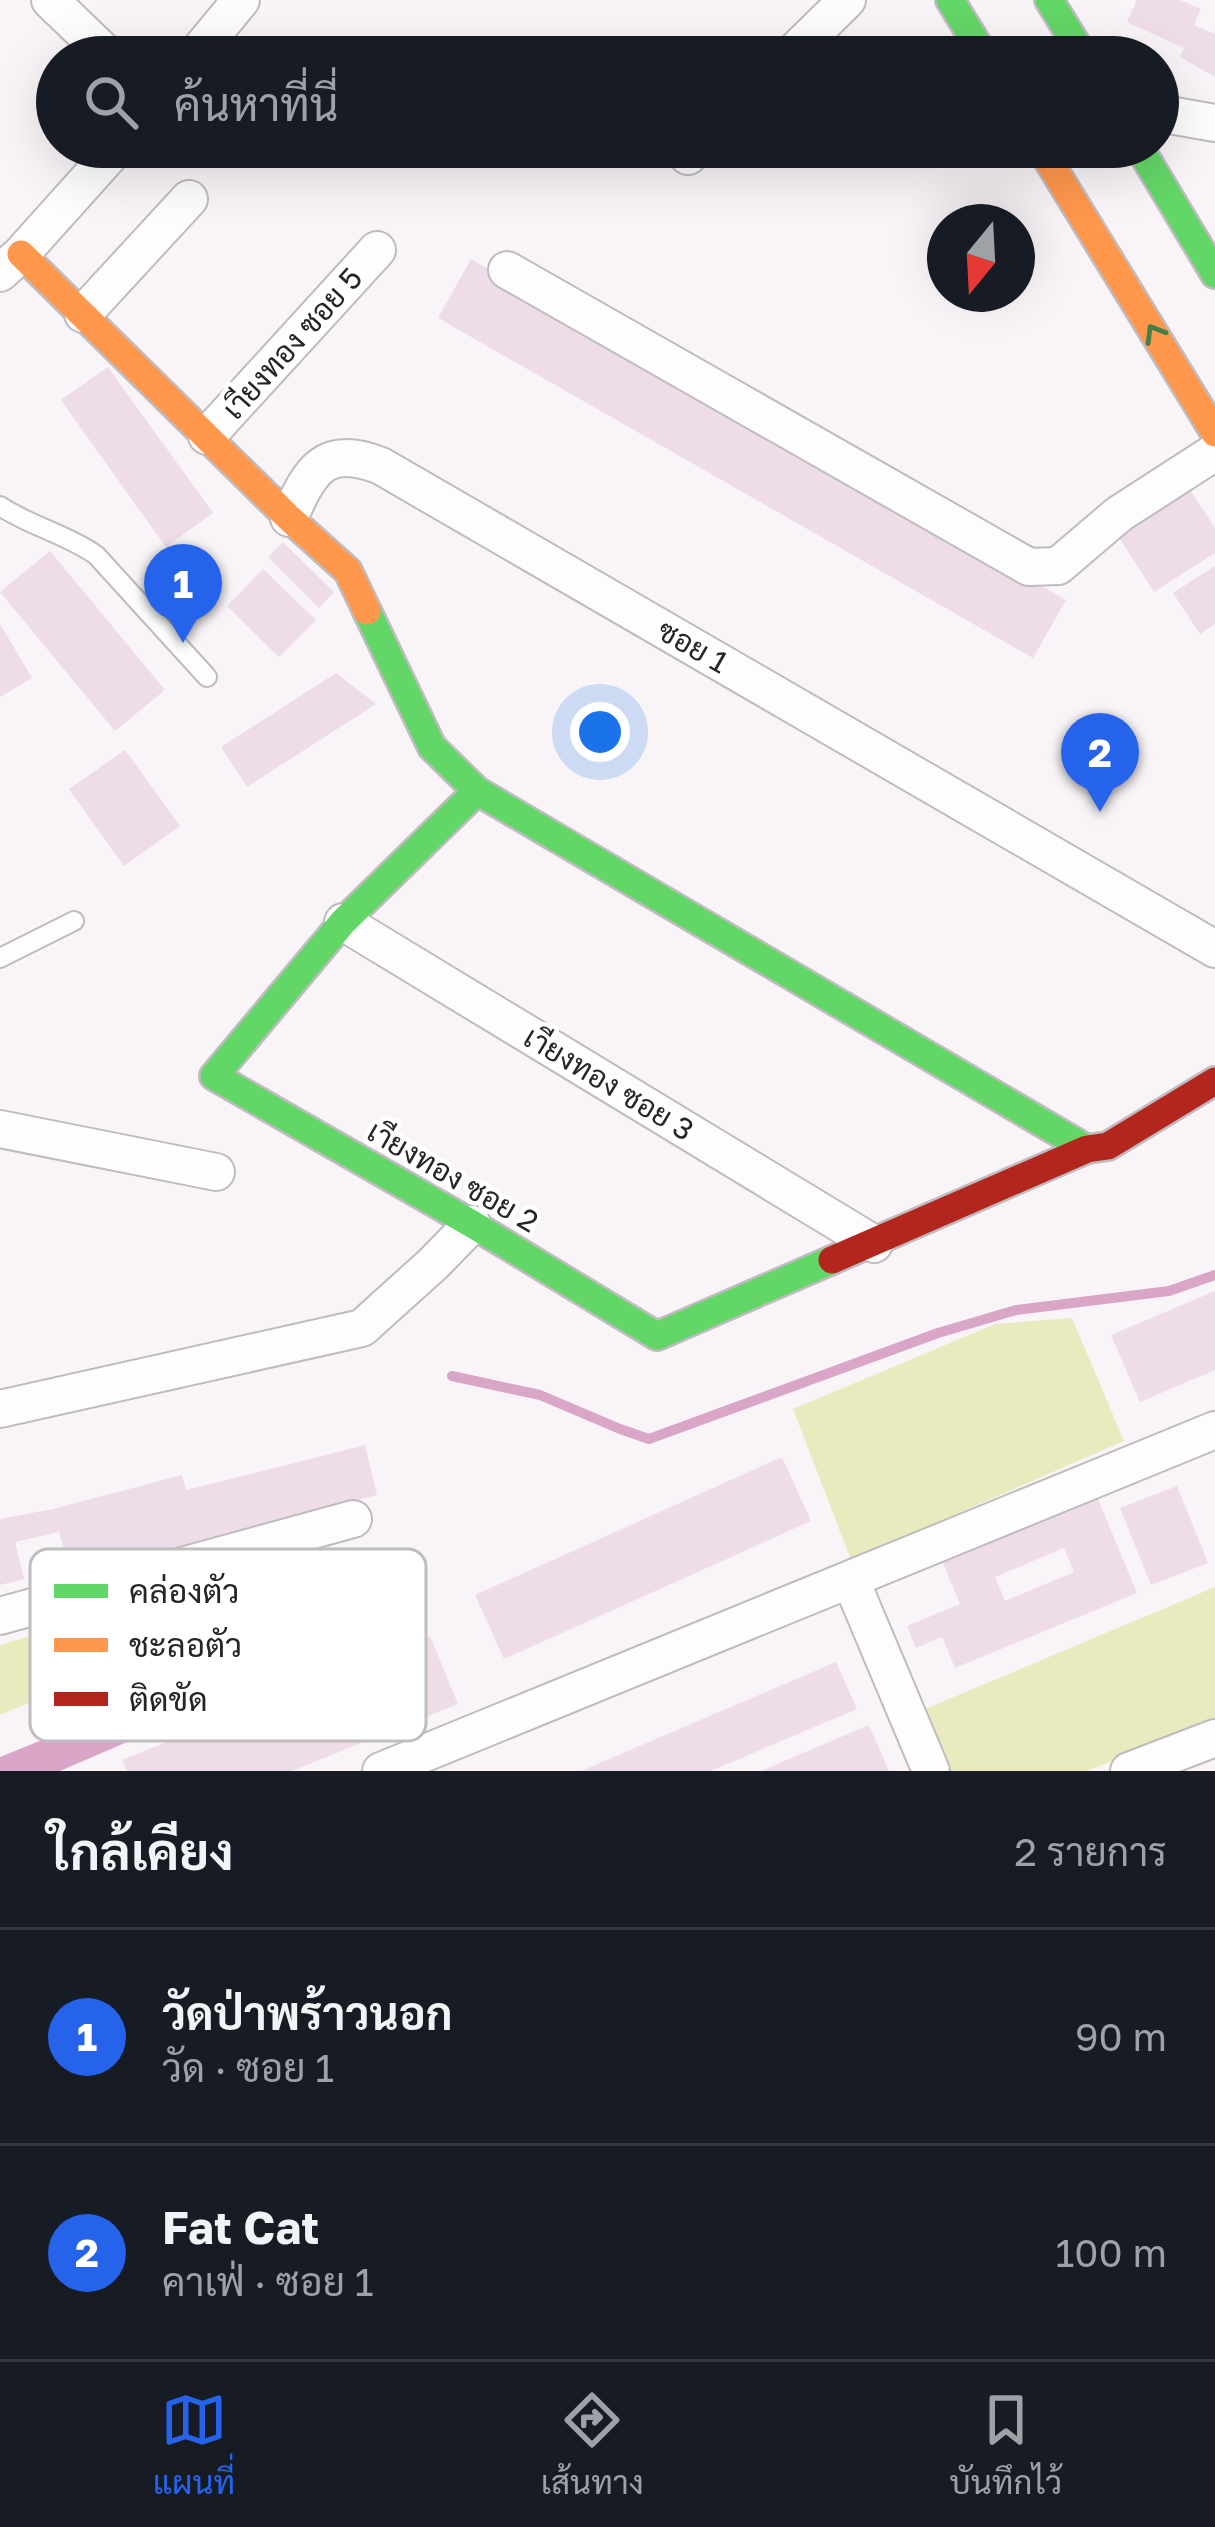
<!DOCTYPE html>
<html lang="th">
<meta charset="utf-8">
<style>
body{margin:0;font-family:"Golos Text",Sarabun,sans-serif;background:#20242c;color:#f1f3f6}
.compass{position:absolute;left:927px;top:204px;width:108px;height:108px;border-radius:50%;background:#171b24;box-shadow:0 12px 48px #0002;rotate:198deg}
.you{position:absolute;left:600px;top:732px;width:42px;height:42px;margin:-30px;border:9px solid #fff;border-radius:50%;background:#1a73e8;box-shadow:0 0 0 18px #1a73e833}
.badge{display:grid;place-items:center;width:78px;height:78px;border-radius:50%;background:#2563eb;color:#fff;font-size:39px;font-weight:700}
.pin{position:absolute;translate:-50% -99px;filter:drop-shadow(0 3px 6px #0008)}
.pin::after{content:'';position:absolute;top:63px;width:42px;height:36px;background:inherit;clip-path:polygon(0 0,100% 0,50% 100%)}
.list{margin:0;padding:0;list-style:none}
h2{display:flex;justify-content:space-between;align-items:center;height:156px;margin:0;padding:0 48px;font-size:51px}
h2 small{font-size:39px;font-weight:400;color:#9ea1a6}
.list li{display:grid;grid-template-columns:78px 1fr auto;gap:36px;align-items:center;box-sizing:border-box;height:216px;padding:0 48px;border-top:3px solid #363941}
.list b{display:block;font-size:45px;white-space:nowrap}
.list p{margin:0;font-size:39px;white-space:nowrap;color:#9ea1a6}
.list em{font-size:39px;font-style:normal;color:#9ea1a6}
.icon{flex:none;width:66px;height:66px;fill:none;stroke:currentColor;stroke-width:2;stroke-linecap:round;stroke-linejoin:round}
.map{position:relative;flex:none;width:1215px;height:1771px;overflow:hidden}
.search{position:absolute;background:#171b24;box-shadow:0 12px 48px #0002;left:36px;right:36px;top:36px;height:132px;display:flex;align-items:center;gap:30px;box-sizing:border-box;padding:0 42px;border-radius:66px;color:#9ea1a6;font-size:45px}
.sheet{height:588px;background:#171b24}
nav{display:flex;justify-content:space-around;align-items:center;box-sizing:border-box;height:168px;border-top:3px solid #363941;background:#171b24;font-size:33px;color:#9ea1a6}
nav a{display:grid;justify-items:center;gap:6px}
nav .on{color:#2563eb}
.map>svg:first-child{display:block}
.green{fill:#e9ebbf}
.water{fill:#daa6c8}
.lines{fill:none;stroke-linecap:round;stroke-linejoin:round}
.stream{stroke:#daa6c8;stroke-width:10}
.building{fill:#eedde8;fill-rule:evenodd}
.lane-casing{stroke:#bfbbbe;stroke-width:22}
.street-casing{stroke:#bfbbbe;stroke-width:40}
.fast-casing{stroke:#bfbbbe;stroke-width:32}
.slow-casing{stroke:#bfbbbe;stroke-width:32}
.jam-casing{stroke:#bfbbbe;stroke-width:32}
.lane{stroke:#fefdfe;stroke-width:18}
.street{stroke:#fefdfe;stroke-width:36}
.fast{stroke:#63d668;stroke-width:27}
.slow{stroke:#ff974d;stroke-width:27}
.jam{stroke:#b3261e;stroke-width:27}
.oneway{stroke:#467e48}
.labels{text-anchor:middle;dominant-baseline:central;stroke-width:9;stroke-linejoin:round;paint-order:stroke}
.street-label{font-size:30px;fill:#282527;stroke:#fff}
.key{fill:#fff;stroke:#bebebe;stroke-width:3}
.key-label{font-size:33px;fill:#282527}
</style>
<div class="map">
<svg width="1215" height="1771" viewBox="0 0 1215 1771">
<rect width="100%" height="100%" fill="#f9f4f7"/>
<!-- green -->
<g class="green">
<path d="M1072 1318 1124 1441 851 1560 793 1409 995 1324Z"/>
<path d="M195 1587 206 1628 0 1715V1645Z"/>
<path d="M1215 1587V1720L1087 1771H942L918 1712Z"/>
</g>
<!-- water -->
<path class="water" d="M406 1592 416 1617 60 1771H0V1757Z"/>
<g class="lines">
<!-- stream -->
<path class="stream" d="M452 1376 540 1395 620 1429 649 1439 938 1333 1016 1310 1169 1291 1215 1275"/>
</g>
<!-- building -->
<g class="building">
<path d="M1137 0H1180L1201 9 1194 25 1215 34V77L1180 57 1184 48 1127 22Z"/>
<path d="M471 259 1066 600 1033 658 438 318Z"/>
<path d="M108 367 213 513 166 547 61 400Z"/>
<path d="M1185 482 1215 528V553L1154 592 1113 528Z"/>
<path d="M283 542 334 592 319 608 268 557Z"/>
<path d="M50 551 165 690 115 731 0 592Z"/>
<path d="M1215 566V624L1200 634 1173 593Z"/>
<path d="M263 569 316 620 279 657 227 606Z"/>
<path d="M0 624 32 678 0 697Z"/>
<path d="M336 673 376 704 247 787 221 747Z"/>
<path d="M125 750 180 826 124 866 69 789Z"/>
<path d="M1215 1291V1370L1140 1402 1111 1335Z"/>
<path d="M365 1445 377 1495 199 1541 201 1550 73 1583 59 1532 15 1542 24 1579 0 1585V1519L53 1509 182 1475 186 1490Z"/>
<path d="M782 1457 811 1521 504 1659 475 1595Z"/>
<path d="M1177 1486 1208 1563 1151 1585 1120 1508Z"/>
<path d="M1093 1487 1137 1593 955 1668 942 1637 916 1648 907 1626 960 1604 938 1551ZM1064 1548 1074 1572 1005 1601 995 1577Z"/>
<path d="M430 1636 458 1704 292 1771H127L122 1760Z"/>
<path d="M836 1662 857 1709 711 1771H581Z"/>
<path d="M869 1725 889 1771H761Z"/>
</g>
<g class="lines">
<!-- lane casing -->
<g class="lane-casing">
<g id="lane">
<path d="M0 506C30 526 66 534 96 555L207 677"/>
<path d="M0 958 74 921"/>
</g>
</g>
<!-- street casing -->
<g class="street-casing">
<g id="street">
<path d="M50 0 109 57"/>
<path d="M194 57 241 0"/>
<path d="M789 57 847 0"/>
<path d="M1158 113 1215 123"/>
<path d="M688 156 697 147"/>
<path d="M507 270 1029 567 1058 566 1119 514 1215 452"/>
<path d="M0 273 21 254 117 147"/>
<path d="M83 314 189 199"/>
<path d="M207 436 377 250"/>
<path d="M289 518C310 471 324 443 381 466L1215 949"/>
<path d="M343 922 874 1244"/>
<path d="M0 1129 216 1172"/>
<path d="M0 1409 362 1328 433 1264 472 1224"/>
<path d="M851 1581 931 1771"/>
<path d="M0 1616 353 1519"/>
<path d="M381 1771 1215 1430"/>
<path d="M1129 1771 1215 1738"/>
</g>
</g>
<!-- fast casing -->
<g class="fast-casing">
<g id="fast">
<path d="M950 0 985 57"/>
<path d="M1049 0 1084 57"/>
<path d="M1139 147 1215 274"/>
<path d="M367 611 432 747 477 791 1087 1149"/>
<path d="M477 791 343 922 214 1076 472 1224 657 1336 832 1260"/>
</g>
</g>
<!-- slow casing -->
<g class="slow-casing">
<g id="slow">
<path d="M1040 147 1215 433"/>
<path d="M21 254 289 518 348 571 367 611"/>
</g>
</g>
<!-- jam casing -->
<g class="jam-casing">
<path id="jam" d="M832 1260 1087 1149 1108 1146 1215 1081"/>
</g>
<!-- lane -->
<use href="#lane" class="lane"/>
<!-- street -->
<use href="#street" class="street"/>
<!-- fast -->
<use href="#fast" class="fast"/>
<!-- slow -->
<use href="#slow" class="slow"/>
<!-- jam -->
<use href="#jam" class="jam"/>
</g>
<!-- one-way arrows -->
<defs><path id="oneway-chevron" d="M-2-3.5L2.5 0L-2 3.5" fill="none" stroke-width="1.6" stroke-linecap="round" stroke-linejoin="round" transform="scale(3)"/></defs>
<use class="oneway" href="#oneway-chevron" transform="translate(1154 333) rotate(-121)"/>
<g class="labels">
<!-- street labels -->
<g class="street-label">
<text transform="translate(292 343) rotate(-48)">เาียงทอง ซอย 5</text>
<text transform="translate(693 646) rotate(30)">ซอย 1</text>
<text transform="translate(609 1083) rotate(31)">เาียงทอง ซอย 3</text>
<text transform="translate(453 1176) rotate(30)">เาียงทอง ซอย 2</text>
</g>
</g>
<!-- legend -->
<rect x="30" y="1549" width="396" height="192" rx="18" class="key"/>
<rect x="54" y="1584" width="54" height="14" fill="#63d668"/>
<rect x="54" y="1638" width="54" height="14" fill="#ff974d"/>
<rect x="54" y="1692" width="54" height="14" fill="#b3261e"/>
<g class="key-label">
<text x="129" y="1603">คล่องตัว</text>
<text x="129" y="1657">ชะลอตัว</text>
<text x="129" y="1711">ติดขัด</text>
</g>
</svg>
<svg class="compass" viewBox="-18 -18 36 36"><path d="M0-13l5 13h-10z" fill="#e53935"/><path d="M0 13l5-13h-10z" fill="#9ea1a6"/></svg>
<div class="you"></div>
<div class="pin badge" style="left:183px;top:643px">1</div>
<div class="pin badge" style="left:1100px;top:812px">2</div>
<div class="search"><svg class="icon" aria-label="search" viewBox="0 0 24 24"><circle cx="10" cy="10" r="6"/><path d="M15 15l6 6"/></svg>ค้นหาที่นี่</div>
</div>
<section class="sheet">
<h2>ใกล้เคียง<small>2 รายการ</small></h2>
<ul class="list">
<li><span class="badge">1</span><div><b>วัดป่าพร้าวนอก</b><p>วัด · ซอย 1</p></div><em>90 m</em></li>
<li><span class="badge">2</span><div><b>Fat Cat</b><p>คาเฟ่ · ซอย 1</p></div><em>100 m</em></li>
</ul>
</section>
<nav>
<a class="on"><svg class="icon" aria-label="map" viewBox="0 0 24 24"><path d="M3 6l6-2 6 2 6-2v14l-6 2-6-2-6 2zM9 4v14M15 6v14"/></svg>แผนที่</a>
<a><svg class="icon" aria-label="directions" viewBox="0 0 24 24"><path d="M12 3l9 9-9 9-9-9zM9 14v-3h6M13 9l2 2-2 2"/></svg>เส้นทาง</a>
<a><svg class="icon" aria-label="saved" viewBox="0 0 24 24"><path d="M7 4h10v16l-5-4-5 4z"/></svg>บันทึกไว้</a>
</nav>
